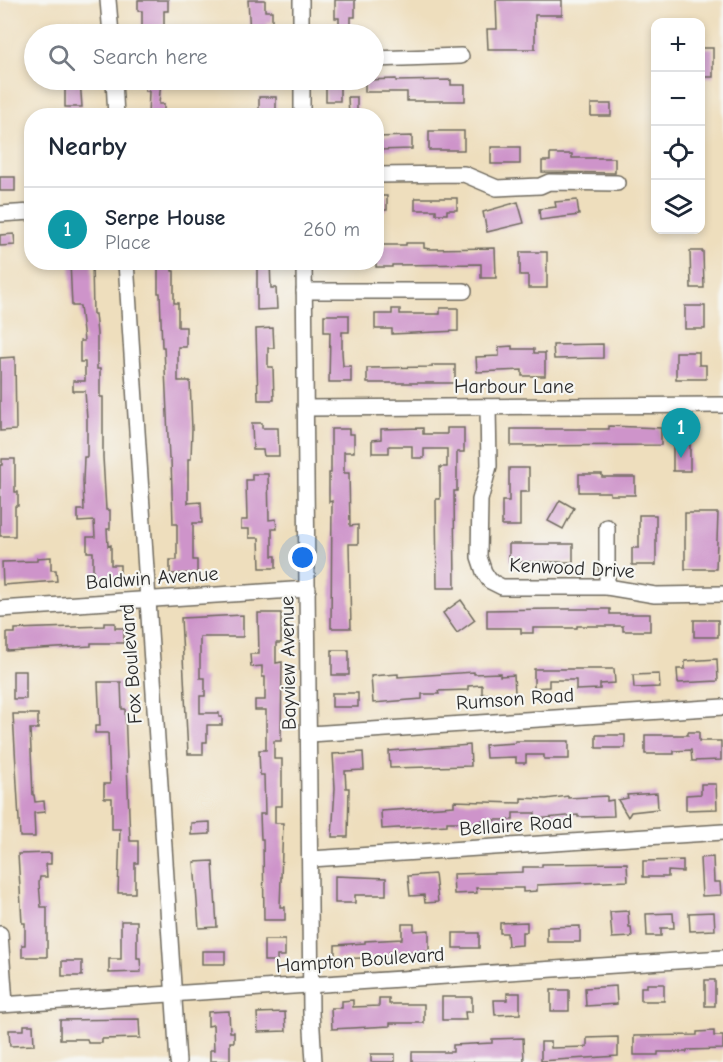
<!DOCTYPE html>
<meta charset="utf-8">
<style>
body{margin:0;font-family:"Comic Neue",sans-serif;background:#f2f2f3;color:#1f2937}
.controls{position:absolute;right:18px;top:18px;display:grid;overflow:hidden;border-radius:12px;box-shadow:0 3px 9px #0003}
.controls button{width:54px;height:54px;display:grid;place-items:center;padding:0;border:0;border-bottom:2px solid #e0e1e3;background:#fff;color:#1f2937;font:30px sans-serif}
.you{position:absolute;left:303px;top:558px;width:21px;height:21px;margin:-15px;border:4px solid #fff;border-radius:50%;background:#1a73e8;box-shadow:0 0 0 9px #1a73e833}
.badge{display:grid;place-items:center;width:39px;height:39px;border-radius:50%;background:#d1495b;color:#fff;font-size:20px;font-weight:700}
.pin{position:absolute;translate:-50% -50px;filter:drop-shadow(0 2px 3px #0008)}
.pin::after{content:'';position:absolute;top:32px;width:21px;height:18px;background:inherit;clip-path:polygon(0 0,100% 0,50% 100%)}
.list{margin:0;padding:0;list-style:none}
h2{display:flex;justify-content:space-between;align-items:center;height:78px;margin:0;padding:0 24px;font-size:26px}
h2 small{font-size:20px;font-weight:400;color:#747a83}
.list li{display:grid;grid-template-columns:39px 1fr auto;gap:18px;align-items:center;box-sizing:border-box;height:84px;padding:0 24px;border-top:2px solid #e0e1e3}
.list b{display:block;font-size:22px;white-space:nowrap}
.list p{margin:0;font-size:20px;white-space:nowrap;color:#747a83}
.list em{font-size:20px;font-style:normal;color:#747a83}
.icon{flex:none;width:33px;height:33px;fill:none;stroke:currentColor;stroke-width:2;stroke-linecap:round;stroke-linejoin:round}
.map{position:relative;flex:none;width:723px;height:1062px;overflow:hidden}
.search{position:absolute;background:#fff;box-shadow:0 3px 9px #0003;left:24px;top:24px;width:360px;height:66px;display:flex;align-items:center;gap:15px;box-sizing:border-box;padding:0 21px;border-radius:33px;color:#747a83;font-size:22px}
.panel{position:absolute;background:#fff;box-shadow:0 3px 9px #0003;left:24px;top:108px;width:360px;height:162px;border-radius:24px}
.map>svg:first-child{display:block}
.building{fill:#ce94ca}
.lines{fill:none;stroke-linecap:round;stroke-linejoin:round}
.minor-casing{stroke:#6f6a5e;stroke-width:18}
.minor{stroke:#fff;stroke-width:15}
.labels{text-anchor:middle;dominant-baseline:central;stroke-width:4.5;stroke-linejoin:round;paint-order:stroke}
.street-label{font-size:20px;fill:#2b2b2b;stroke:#f6f6f2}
</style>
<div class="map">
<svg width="723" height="1062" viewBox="0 0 723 1062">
<rect width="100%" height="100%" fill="#f6f6f2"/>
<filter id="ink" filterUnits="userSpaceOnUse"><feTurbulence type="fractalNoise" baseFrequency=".0167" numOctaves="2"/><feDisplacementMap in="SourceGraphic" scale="12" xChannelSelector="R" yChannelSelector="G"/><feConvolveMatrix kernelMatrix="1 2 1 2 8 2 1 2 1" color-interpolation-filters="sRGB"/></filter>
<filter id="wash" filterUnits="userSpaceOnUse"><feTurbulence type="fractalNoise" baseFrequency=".008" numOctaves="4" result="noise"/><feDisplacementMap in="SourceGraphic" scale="24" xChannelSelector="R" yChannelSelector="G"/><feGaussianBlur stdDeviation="1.35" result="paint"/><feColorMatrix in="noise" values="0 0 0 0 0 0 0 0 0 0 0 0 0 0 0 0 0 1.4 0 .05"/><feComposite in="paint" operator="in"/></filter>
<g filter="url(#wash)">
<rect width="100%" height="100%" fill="#eedebd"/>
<g id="blocks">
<!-- building -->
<g class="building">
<path d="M138 0H168V11H164V34H142V11H138Z"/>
<path d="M248 0H265V11H272V22L267 23V34H250Z"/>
<path d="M335 0H355V17H351V28H339V18H335Z"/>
<path d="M496 0H562V15H535V49H488L487 29H497Z"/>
<rect x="700" y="48" width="13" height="29"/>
<path d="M396 79V81L451 80V85H465V101H407V92H365V80Z"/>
<path d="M65 80H80L82 107H65Z"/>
<path d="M145 80H161L159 104H164V116H148L149 91H145Z"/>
<rect x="326" y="80" width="14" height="21"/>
<rect x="259" y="97" width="17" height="19"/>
<path d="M348 97H357V116H349Z"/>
<rect x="591" y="104" width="20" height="12"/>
<rect x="429" y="131" width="35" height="19"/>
<path d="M412 136V149L376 150V137Z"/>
<rect x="491" y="147" width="29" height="17"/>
<path d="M550 154H572V158H615V173L542 172V161H550Z"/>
<rect x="0" y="177" width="15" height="14"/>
<rect x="376" y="196" width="11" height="14"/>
<path d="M415 198H457V210H447V214H436V210H415Z"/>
<path d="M577 200 579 215 540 220 539 209 556 207 555 202Z"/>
<path d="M518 202 524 223 487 232 483 212Z"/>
<path d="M14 234 15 245 0 246V235Z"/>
<path d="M406 243H424V248L430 249 495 248 496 278H481V264L392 265V267H376V250H380V245H406Z"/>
<path d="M690 251H703L704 288H691Z"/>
<path d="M520 252H547V288H528V275H520Z"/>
<path d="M70 262H92L93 314H95L97 334V369H100V397H103V457L106 510H110V529H107L108 546 111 545V565H120V578H93V552H87V537H95L94 521 78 522V510H84L83 481 84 457H87V419L85 391H73V381H85V362H80V341H84L80 306H72Z"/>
<path d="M158 262H172V271H174V303H178V327H186V347H178V381H190L192 429 191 459H188V503L201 502 202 523H193V560H197V573L170 574V560H177V524H173L171 459H169L164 347H162L160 293H158Z"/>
<path d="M257 262H270L271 288H276L277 309 257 310Z"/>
<rect x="685" y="306" width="20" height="23"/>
<path d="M440 308H458V331L392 334V329H375V314H392V309H400V314H440Z"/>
<path d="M324 315H349V332H342V352L343 366H351V382H329L330 332H324Z"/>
<path d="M273 328 274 348H268V367H273L274 400H258L256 329Z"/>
<path d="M603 344V358L554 359 553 345Z"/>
<path d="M512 346V349H534V353H545V376H522V370L477 372 476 357 499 356V347Z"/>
<path d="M676 352H699V365H706V379H676Z"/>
<path d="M15 357 16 430 0 431V358Z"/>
<path d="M432 365H455V383H367V368L432 367Z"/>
<path d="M252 423H262V428H278L279 456H264L263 450H253Z"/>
<path d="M609 426 661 428V445L511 446V429H609Z"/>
<path d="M423 428V434H447V428H464V452H457V491H454L455 588H437L436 499H440V467H447V449H424V458H412V446H389V453H372V440L381 439V429Z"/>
<path d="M331 429H349V434H354V452H344V473H349L350 526 358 525V544H349L351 628H331L332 501 329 502V473H331Z"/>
<rect x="673" y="444" width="17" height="27"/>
<path d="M2 459H15V492H18V506H15V536H0V465H2Z"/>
<path d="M509 468H529V492H520V526H502V501H509Z"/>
<path d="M252 474H268L269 520 276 519 277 529H272V556H276V568H260L259 538H249V529H241V520H247L246 480H252Z"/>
<path d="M579 474H602V477H635V495H610V492H579Z"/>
<path d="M560 500 574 508 563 529 548 521Z"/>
<path d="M685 513H718L716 569H685Z"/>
<path d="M639 515H656V565H632V548H639Z"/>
<rect x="509" y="544" width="64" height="18"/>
<path d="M51 557V570H56L57 581 3 585 2 562 37 561V558Z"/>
<path d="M461 600 475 620 457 633 443 613Z"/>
<path d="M553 609H610V614H650V631H623V626H577V628H533V633H521V628H487V610Z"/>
<path d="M258 613H281V643H276V663L282 662 281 741H274V759H282V806H275V823H283L280 907H285V920H264L263 839H261L260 814H265L264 775H260L259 750H266V710H255V700H265V677H262V666L251 667 250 654H259Z"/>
<path d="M243 615V637H200V678H205V696H200V713H219V717H222V725H207V742H203V754H188L181 618Z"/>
<rect x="694" y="620" width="24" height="17"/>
<path d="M104 623H115V628H124V643H91V646L7 651V633H15V629L104 626Z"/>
<rect x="332" y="650" width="17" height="25"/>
<path d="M717 659 718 681 678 683 677 669H685V661Z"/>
<path d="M534 669H614L615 683 600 684V689L576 690V680H549V687L534 688Z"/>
<rect x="13" y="671" width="13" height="28"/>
<path d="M474 672V674L500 673V676L514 675 515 693 482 694V685L468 686V690L438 691 439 694H422V699L373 703 371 676 398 674V677Z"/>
<path d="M659 674 660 687 634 688 633 675Z"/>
<path d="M98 682H121L122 709H125L130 841H138V863H135V893H118L120 829H112V798H104V784H110L108 733H95V726H100Z"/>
<rect x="332" y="693" width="26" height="14"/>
<path d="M13 714H38V729H30L33 795H34L35 802 44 801 45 812 34 813 35 837H20Z"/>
<path d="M688 732H699V741H721V760L692 761 691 750 674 751V754H645V735H688Z"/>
<rect x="596" y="735" width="29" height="13"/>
<path d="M515 741H569V759H544V755H526V763H516V757L486 758 485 745 515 743Z"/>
<path d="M470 745 471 766 390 768 389 751Z"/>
<path d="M363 752 364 770 345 771 346 788H349L348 837H332L335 788 333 754Z"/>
<path d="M701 784H716L717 809 686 810V795L701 794Z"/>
<path d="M657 793 658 809 631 812 628 817 618 800 628 798 627 795Z"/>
<path d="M568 796V798L607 796V801L613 800 614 816 578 817V815L535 819V813H513V820H482V822H447V825L382 829 381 811 454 806V801L521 803V798L546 799Z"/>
<path d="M210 822V834L191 835V823Z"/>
<path d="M51 853V864H46L47 877H40L39 883 41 907H47V957H22V945H25V923H22L18 854Z"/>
<path d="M713 857 714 882H720L721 895 702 896 700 858Z"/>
<path d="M683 860V872L668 871V877H643V861Z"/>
<path d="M213 861 217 927 199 928 194 862Z"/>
<path d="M627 863 628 881 537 885V891L523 892V888H476L477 893 454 894 453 874 523 872V867H542V864Z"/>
<path d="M435 874 438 902 425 903 424 895 410 896 408 876Z"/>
<path d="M335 876 386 878V895H355V903H335Z"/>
<path d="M628 911 629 927H631L632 937 612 938 610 912Z"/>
<path d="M714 912 715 930 690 931 689 913Z"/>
<path d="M673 913 674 928H661V936H647L646 914Z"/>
<path d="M121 921H137V958H140L141 972 109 973V959H121Z"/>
<path d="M527 922V932H522V945L508 946 507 933H500V923Z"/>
<path d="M402 924H414V931L429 930V951L389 952 390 957 335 959V945L365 943V941L402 939Z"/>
<path d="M580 926V942H547V927Z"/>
<rect x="453" y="933" width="26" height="15"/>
<path d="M264 940H285V956H277V961H264Z"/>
<rect x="202" y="951" width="23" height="13"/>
<rect x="62" y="961" width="20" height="15"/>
<rect x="705" y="980" width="10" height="26"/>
<path d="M647 984H664V1001H641V987H647Z"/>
<path d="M616 986 617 1004 586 1006 585 988Z"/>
<rect x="551" y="990" width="18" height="21"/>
<path d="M507 993H520V1014L495 1015 494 1000H507Z"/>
<path d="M442 997H472V1012H465L466 1020H442Z"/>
<path d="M379 998H389V1004H424V1023H390V1026L332 1029 331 1008H342V1001L353 1000V1007L379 1006Z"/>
<path d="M229 1011 230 1032H234V1042H230V1061H210V1050H214L213 1025 208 1026V1012Z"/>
<path d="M285 1012 286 1031 258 1032 257 1013Z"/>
<path d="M139 1019 140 1038 102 1039V1043H88L87 1039H60V1020Z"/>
<path d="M24 1025H33L34 1045 10 1046 9 1030H24Z"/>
<path d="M714 1031V1036H723V1049L687 1050V1052H658V1055H634V1036L697 1035V1032Z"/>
<path d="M618 1037V1056L541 1061V1042H551V1048L587 1047V1038Z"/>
<path d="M523 1038 524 1062H412V1052H453V1045L492 1043V1039Z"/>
<rect x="371" y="1054" width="24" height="8"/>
</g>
</g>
</g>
<g filter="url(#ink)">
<use href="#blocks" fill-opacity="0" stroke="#6f6a5e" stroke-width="1.5"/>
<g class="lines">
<!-- minor casing -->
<g class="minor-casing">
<g id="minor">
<path d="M108 0 111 34"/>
<path d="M301 0V34"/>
<path d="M374 59 461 56"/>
<path d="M114 80 116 116"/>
<path d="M302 80V116"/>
<path d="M376 175 464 174 497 188 540 186 549 182 617 183"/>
<path d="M0 214 32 212"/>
<path d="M126 262 178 1062"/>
<path d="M304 262 311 1013 314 1062"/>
<path d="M304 291H464"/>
<path d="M488 407 489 466 480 500 479 557 484 572 490 581 502 587H607L655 595 723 594"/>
<path d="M305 408 723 405"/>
<path d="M607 527V587"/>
<path d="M0 609 308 589"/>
<path d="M310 734 723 707"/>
<path d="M311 859 723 832"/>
<path d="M0 934 5 1004"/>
<path d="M0 1005 723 958"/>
</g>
</g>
<!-- minor -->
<use href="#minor" class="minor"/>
</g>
</g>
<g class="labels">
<!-- street labels -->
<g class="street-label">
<text x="514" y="386">Harbour Lane</text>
<text transform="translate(572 568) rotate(3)">Kenwood Drive</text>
<text transform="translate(152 578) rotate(-4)">Baldwin Avenue</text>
<text transform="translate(288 663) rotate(-91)">Bayview Avenue</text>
<text transform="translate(131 664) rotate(-94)">Fox Boulevard</text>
<text transform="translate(515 699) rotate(-4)">Rumson Road</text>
<text transform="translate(516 825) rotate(-4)">Bellaire Road</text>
<text transform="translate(360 960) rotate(-4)">Hampton Boulevard</text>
</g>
</g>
</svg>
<div class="controls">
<button>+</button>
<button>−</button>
<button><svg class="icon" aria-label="locate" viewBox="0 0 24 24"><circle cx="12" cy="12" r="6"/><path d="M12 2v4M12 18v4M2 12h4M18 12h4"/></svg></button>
<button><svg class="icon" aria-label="layers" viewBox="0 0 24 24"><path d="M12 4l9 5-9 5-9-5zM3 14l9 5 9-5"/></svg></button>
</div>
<div class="you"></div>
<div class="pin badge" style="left:681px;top:458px;background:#0f9aa8">1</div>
<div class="search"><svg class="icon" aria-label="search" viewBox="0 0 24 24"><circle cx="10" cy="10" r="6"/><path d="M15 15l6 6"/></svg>Search here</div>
<section class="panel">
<h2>Nearby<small></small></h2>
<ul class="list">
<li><span class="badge" style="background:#0f9aa8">1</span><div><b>Serpe House</b><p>Place</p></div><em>260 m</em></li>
</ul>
</section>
</div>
